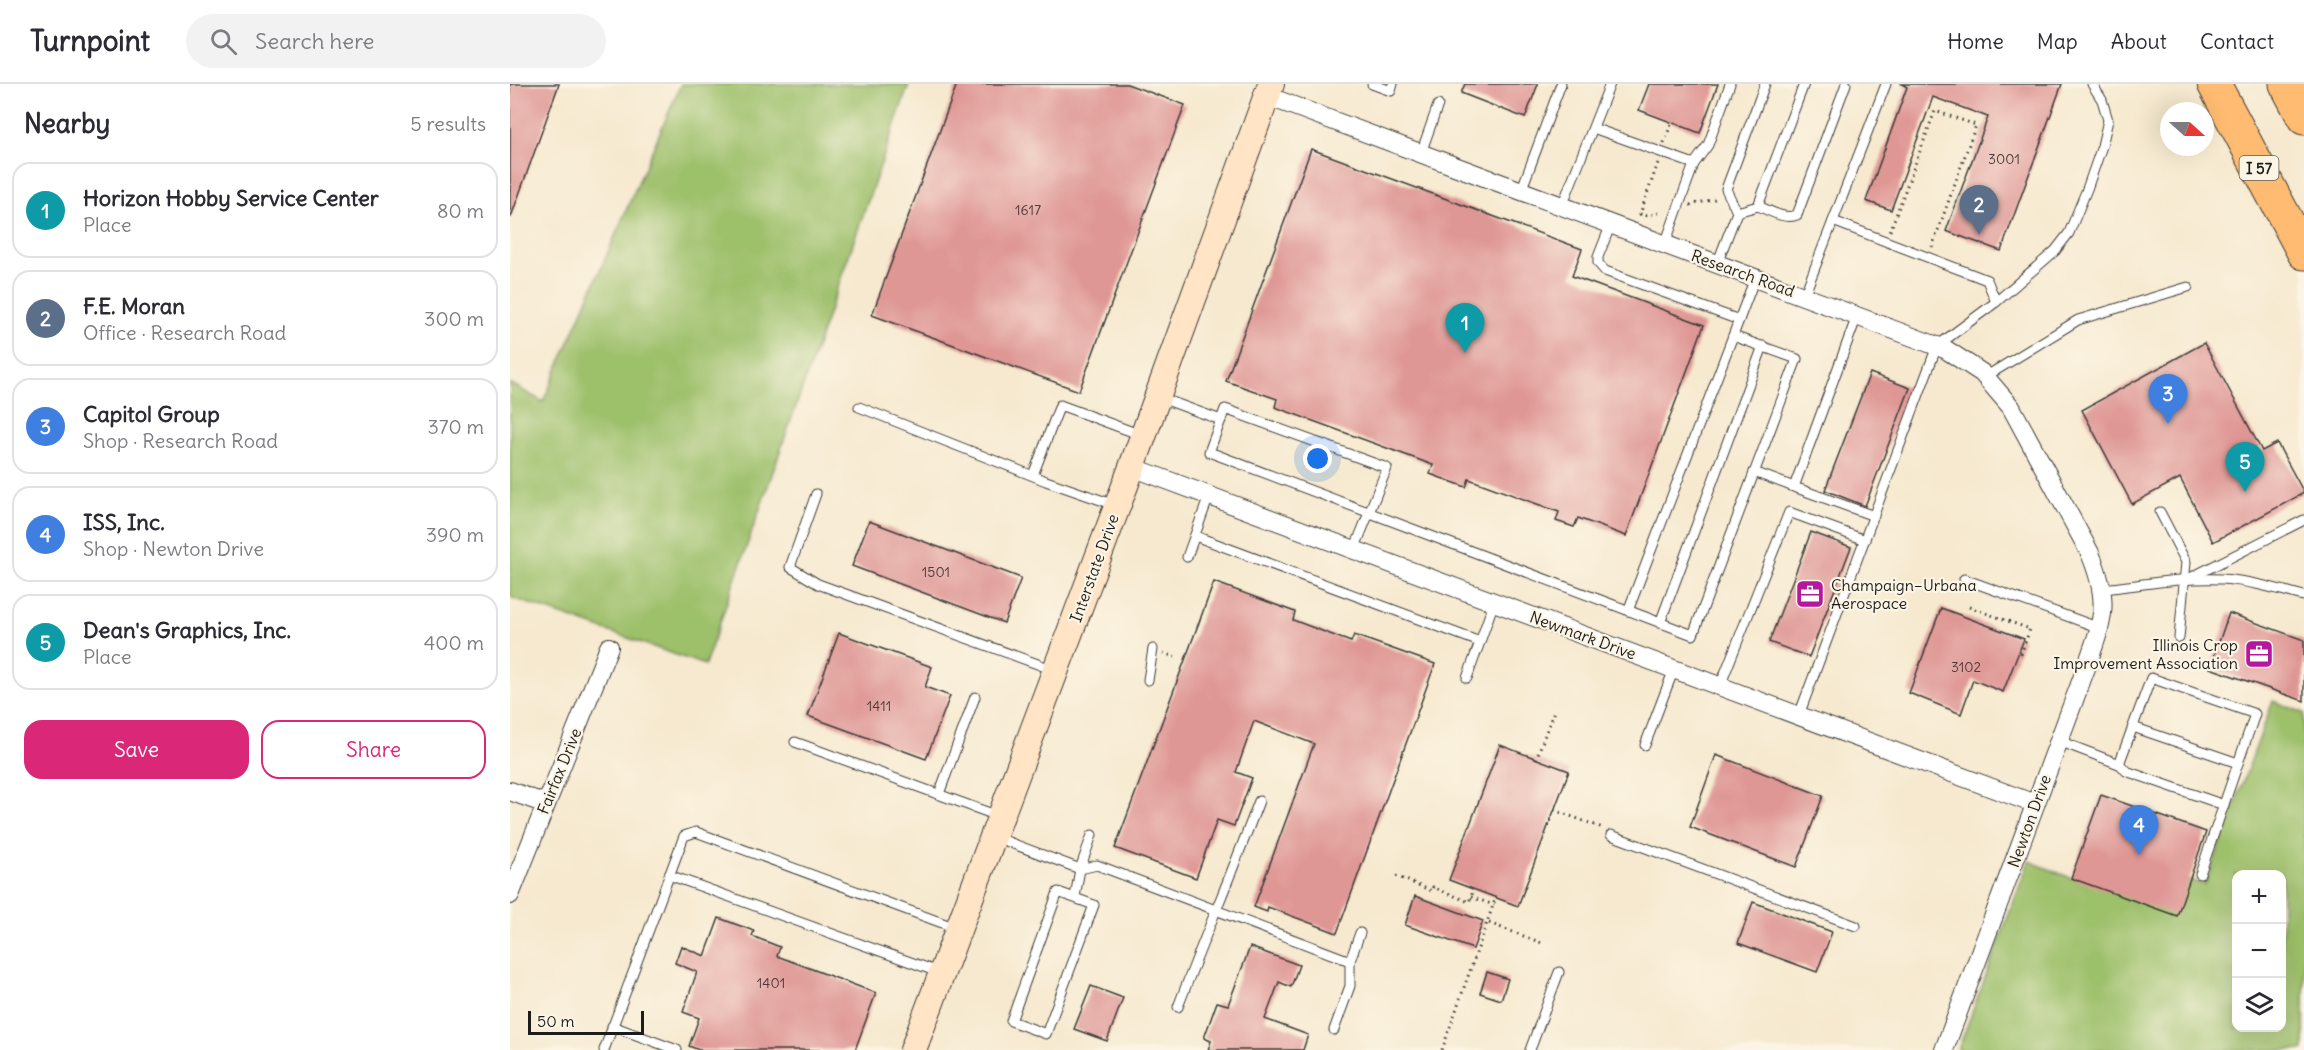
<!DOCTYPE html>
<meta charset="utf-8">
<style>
body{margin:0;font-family:Delius,sans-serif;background:#f2f2f3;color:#2b2b33}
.controls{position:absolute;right:18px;bottom:18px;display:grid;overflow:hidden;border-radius:12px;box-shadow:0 6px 24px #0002}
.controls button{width:54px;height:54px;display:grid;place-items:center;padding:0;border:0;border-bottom:2px solid #e1e1e2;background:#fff;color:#2b2b33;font:30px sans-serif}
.compass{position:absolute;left:1650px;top:18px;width:54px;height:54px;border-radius:50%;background:#fff;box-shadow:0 6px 24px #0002;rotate:111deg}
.scale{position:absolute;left:18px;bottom:15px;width:116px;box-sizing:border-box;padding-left:6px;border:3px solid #1c1c1c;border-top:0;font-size:16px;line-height:21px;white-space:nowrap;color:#1c1c1c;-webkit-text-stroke:4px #fcf5e5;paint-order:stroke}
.you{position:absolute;left:808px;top:375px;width:21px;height:21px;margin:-15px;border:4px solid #fff;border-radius:50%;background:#1a73e8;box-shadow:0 0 0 9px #1a73e833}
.badge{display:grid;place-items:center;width:39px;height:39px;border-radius:50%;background:#db2777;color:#fff;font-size:20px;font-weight:700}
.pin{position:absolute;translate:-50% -50px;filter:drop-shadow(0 2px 3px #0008)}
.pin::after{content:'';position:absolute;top:32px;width:21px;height:18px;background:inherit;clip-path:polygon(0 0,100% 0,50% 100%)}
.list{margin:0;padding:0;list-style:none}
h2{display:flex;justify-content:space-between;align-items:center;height:78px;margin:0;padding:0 24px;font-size:26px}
h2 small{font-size:20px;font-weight:400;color:#7c7c81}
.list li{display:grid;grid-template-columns:39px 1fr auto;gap:18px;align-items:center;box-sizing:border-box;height:96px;margin:0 12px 12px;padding:0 12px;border:2px solid #e1e1e2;border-radius:18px}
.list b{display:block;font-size:22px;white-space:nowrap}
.list p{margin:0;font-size:20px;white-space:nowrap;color:#7c7c81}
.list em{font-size:20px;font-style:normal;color:#7c7c81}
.actions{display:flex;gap:12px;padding:18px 24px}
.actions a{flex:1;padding:14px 0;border:2px solid #db2777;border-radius:18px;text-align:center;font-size:21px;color:#db2777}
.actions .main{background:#db2777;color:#fff}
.icon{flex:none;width:33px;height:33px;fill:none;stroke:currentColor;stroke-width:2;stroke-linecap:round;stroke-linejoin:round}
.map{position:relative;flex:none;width:1794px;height:966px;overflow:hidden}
header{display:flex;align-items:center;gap:36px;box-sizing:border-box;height:84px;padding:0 30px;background:#fff;border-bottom:2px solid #e1e1e2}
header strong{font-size:28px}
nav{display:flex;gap:33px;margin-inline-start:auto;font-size:21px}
.search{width:420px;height:54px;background:#f2f2f3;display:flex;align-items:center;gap:15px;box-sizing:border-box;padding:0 21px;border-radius:33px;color:#7c7c81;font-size:22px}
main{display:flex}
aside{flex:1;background:#fff}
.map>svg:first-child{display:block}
.green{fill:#9dc06a;stroke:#5c6e43;stroke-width:1.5;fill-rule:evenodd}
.building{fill:#df9795}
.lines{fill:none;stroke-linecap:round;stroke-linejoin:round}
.lane-casing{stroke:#3d3b37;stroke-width:11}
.street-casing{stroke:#3d3b37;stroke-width:20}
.secondary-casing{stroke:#3d3b37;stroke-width:28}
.highway-casing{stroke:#3d3b37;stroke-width:35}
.path{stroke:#3d3b37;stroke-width:3;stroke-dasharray:1.5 4.5;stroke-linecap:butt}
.lane{stroke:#fff;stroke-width:9}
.street{stroke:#fff;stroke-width:18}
.secondary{stroke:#ffe4c6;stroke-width:26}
.highway{stroke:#febb71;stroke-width:33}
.labels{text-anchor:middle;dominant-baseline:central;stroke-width:4.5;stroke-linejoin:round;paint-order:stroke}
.number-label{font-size:14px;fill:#4d3b3a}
.shield{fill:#fcf5e5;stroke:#5f5d58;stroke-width:1.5}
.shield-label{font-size:15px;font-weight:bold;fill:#1c1c1c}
.street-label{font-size:16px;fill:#1c1c1c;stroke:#fcf5e5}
.poi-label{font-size:16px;fill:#1c1c1c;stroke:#fcf5e5;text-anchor:start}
</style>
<header>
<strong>Turnpoint</strong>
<div class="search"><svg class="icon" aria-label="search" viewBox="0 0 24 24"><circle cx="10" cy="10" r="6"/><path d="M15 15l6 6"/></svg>Search here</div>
<nav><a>Home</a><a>Map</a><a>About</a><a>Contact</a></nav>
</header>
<main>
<aside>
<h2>Nearby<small>5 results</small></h2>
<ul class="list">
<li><span class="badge" style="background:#0f9aa8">1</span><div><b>Horizon Hobby Service Center</b><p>Place</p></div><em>80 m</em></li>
<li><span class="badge" style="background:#5c6f8a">2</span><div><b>F.E. Moran</b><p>Office · Research Road</p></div><em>300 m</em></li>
<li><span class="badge" style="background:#3f7fe0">3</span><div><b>Capitol Group</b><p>Shop · Research Road</p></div><em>370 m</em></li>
<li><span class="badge" style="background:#3f7fe0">4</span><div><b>ISS, Inc.</b><p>Shop · Newton Drive</p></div><em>390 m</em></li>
<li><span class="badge" style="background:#0f9aa8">5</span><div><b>Dean's Graphics, Inc.</b><p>Place</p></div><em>400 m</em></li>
</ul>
<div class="actions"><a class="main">Save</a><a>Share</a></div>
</aside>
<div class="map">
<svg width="1794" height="966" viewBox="0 0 1794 966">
<rect width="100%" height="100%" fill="#fcf5e5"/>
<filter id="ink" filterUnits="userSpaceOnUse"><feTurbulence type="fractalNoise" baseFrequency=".0167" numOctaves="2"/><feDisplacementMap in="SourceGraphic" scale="12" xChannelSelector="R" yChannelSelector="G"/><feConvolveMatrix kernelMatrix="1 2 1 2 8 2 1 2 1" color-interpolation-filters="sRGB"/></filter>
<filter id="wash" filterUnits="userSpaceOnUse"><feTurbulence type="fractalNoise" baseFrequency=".008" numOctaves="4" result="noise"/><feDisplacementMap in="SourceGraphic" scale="24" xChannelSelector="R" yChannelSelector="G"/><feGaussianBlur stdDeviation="1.35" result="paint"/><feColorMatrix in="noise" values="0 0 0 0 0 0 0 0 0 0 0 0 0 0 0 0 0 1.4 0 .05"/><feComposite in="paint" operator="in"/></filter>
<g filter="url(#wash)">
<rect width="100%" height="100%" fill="#f6e9cf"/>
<!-- green -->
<g class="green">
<path d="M171 0H399L195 581 0 513V299L33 318Z"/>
<path d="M1763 617 1794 629V966H1448L1519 777 1561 794 1679 796 1695 801ZM1726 790H1772V944H1726Z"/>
</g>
<g id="blocks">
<!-- building -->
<g class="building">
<path d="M0 0H49L1 133 0 132Z"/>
<path d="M447 0H617L675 21 569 307 362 231Z"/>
<path d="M955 0H1028L1015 34 951 9Z"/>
<path d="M1139 0H1208L1190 49 1129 26Z"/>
<path d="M1392 0H1552L1491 167 1436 147 1478 33 1423 13 1381 126 1356 117 1397 3Z"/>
<path d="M801 65 1072 165 1062 192 1194 241 1116 452 1068 434 1064 443 1046 437 1049 428 959 395 956 403 920 390 923 381 765 323 767 315 716 297Z"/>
<path d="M1694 259 1752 367 1767 359 1794 409 1703 458 1670 394 1622 420 1572 326Z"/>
<path d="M1360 289 1400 304 1355 422 1315 406Z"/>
<path d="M359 437 511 494 494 539 342 482Z"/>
<path d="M1301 448 1341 463 1299 573 1259 558Z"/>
<path d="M704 498 785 528 783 536 841 558 844 551 925 580 827 849 758 823 757 828 744 823 804 660 744 637 726 688 742 694 724 742 707 736 686 794 605 764Z"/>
<path d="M1431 524 1514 555 1493 608 1463 596 1451 630 1399 609Z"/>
<path d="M1719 529 1794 556V617L1700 584Z"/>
<path d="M329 549 422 583 415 603 440 612 416 675 298 632Z"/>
<path d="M990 661 1059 687 1008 822 939 796Z"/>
<path d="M1206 671 1313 712 1286 783 1180 743Z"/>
<path d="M1591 711 1696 748 1667 832 1561 794Z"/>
<path d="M905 812 973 837 963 865 895 841Z"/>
<path d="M1243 818 1322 848 1307 888 1228 859Z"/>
<path d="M209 834 244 847 242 852 270 863 267 872 366 909 345 966H189L179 962 189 934 173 928 187 888 165 879 171 862 195 872Z"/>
<path d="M740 863 789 881 781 903 769 898 755 935 798 951 793 966H698L701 957 694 954 707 918 718 921Z"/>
<path d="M977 888 998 895 991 916 970 909Z"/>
<path d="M581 902 613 914 597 957 564 945Z"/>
</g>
</g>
</g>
<g filter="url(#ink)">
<use href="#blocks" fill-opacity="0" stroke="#3d3b37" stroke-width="1.5"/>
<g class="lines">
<!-- lane casing -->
<g class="lane-casing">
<g id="lane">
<path d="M862 0 881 7 883 0"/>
<path d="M1083 44 1184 80"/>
<path d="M911 69 928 21"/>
<path d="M1011 107 1051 0"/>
<path d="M1052 122 1100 0"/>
<path d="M1248 122C1260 127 1275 136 1287 131L1336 0"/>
<path d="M1227 128 1248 122 1294 0"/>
<path d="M1323 137 1477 196 1486 218"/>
<path d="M1101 140 1088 173V179L1095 187 1229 236"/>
<path d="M1155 160 1184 80 1198 61 1220 0"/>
<path d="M1207 180 1227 128 1216 105 1255 0"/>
<path d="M1294 212 1376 0"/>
<path d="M1347 232 1284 403 1364 432"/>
<path d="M1475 293 1568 236 1678 203"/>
<path d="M648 313 711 336"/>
<path d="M349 323 536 397 605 421"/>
<path d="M1244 388 1284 403"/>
<path d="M523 391 550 321 631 351"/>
<path d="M306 410 280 483 308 500 544 586"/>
<path d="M1650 428 1676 478 1669 554"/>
<path d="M685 452 970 558 957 594"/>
<path d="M844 466 877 384 715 325 699 368C860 429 1021 491 1183 551L1287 275 1223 252"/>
<path d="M677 473 699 412"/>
<path d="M1680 494 1794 436"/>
<path d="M1454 495 1590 544"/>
<path d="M1592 505C1632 501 1673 493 1712 495 1740 497 1767 505 1794 512"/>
<path d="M1118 527 1245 194"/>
<path d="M1150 539 1253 262"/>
<path d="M970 558 984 518"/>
<path d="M638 596 643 565"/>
<path d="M1210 602 1279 428 1355 456"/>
<path d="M1289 631 1427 262 1486 218 1545 167 1559 149 1577 105 1592 62 1598 36 1592 16 1582 0"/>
<path d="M1623 643 1728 679"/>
<path d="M1549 657 1609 680 1641 594 1745 630 1690 790"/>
<path d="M285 658 488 732"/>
<path d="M1135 661 1164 585"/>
<path d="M1609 679 1616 687 1714 721"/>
<path d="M429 710 465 613"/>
<path d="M1101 751 1346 842"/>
<path d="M485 753 570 785 587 781 840 877"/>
<path d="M159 791 431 889"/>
<path d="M548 808 584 821 536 950 501 937Z"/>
<path d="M565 813 570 785 582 751"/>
<path d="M668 923C694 854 723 786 749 717"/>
<path d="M102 942 167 966"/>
<path d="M824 946 840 902V877L850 849"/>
<path d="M94 966 174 752 186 748 446 844"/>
<path d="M1020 966 1049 888"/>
</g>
</g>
<!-- street casing -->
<g class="street-casing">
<g id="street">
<path d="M757 12 1435 265 1472 289 1501 323 1580 469C1601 519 1593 536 1576 584L1434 966"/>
<path d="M622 383 1525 720"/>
<path d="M0 707 36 720"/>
<path d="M0 811 99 563"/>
</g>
</g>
<!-- secondary casing -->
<g class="secondary-casing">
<path id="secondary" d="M403 966 622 383 761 0"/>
</g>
<!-- highway casing -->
<g class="highway-casing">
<g id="highway">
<path d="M1704 0 1794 169"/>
<path d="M1776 0 1794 34"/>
</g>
</g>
<!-- path -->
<g class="path">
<path d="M1154 59 1162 38"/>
<path d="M1148 79 1130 130 1138 132 1153 128"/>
<path d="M1180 121 1209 114"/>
<path d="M1380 147 1425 27 1466 41 1422 163"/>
<path d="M1459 523 1520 545 1511 570H1508"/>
<path d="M653 569 665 573"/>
<path d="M1026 675 1044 627"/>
<path d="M1044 726 1093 744"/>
<path d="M886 792 922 807 923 803 959 818 964 805"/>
<path d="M961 813 984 821"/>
<path d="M979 839 1032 859"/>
<path d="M932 966 986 813"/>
</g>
<!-- lane -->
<use href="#lane" class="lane"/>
<!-- street -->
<use href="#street" class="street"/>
<!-- secondary -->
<use href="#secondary" class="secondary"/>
<!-- highway -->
<use href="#highway" class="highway"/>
</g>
</g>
<!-- icons -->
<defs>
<g id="office-square" transform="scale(1.5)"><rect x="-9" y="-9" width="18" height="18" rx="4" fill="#b5179e" stroke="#fcf5e5"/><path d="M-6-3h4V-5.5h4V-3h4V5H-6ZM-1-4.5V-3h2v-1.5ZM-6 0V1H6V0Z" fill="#fff"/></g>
</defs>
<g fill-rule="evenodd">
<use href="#office-square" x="1300" y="510"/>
<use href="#office-square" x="1749" y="570"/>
</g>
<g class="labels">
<!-- number labels -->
<g class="number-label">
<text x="1494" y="75">3001</text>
<text x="518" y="126">1617</text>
<text x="426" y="488">1501</text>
<text x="1456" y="583">3102</text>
<text x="369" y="622">1411</text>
<text x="261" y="899">1401</text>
</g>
<!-- shield labels -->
<rect class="shield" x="1729.5" y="72" width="39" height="24" rx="4.5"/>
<g class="shield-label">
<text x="1749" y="84">I 57</text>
</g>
<!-- street labels -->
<g class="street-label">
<text transform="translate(1233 189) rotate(20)">Research Road</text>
<text transform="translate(584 484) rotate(-70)">Interstate Drive</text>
<text transform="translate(1073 551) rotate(20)">Newmark Drive</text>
<text transform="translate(49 687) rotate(-68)">Fairfax Drive</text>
<text transform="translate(1519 737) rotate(-70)">Newton Drive</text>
</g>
<!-- poi labels -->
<g class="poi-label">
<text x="1321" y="501">Champaign–Urbana<tspan x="1321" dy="18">Aerospace</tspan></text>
<text x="1728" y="561" text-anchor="end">Illinois Crop<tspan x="1728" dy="18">Improvement Association</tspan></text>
</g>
</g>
</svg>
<div class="controls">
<button>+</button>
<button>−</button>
<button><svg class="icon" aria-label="layers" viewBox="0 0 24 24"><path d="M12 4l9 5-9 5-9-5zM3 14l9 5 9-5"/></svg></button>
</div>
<svg class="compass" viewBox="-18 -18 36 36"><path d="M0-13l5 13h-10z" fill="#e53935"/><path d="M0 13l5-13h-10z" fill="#7c7c81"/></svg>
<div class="scale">50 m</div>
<div class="you"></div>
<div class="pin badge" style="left:955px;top:269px;background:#0f9aa8">1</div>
<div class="pin badge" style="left:1469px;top:151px;background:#5c6f8a">2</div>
<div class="pin badge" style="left:1658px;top:340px;background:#3f7fe0">3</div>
<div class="pin badge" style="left:1629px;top:771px;background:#3f7fe0">4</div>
<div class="pin badge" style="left:1735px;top:408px;background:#0f9aa8">5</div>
</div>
</main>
